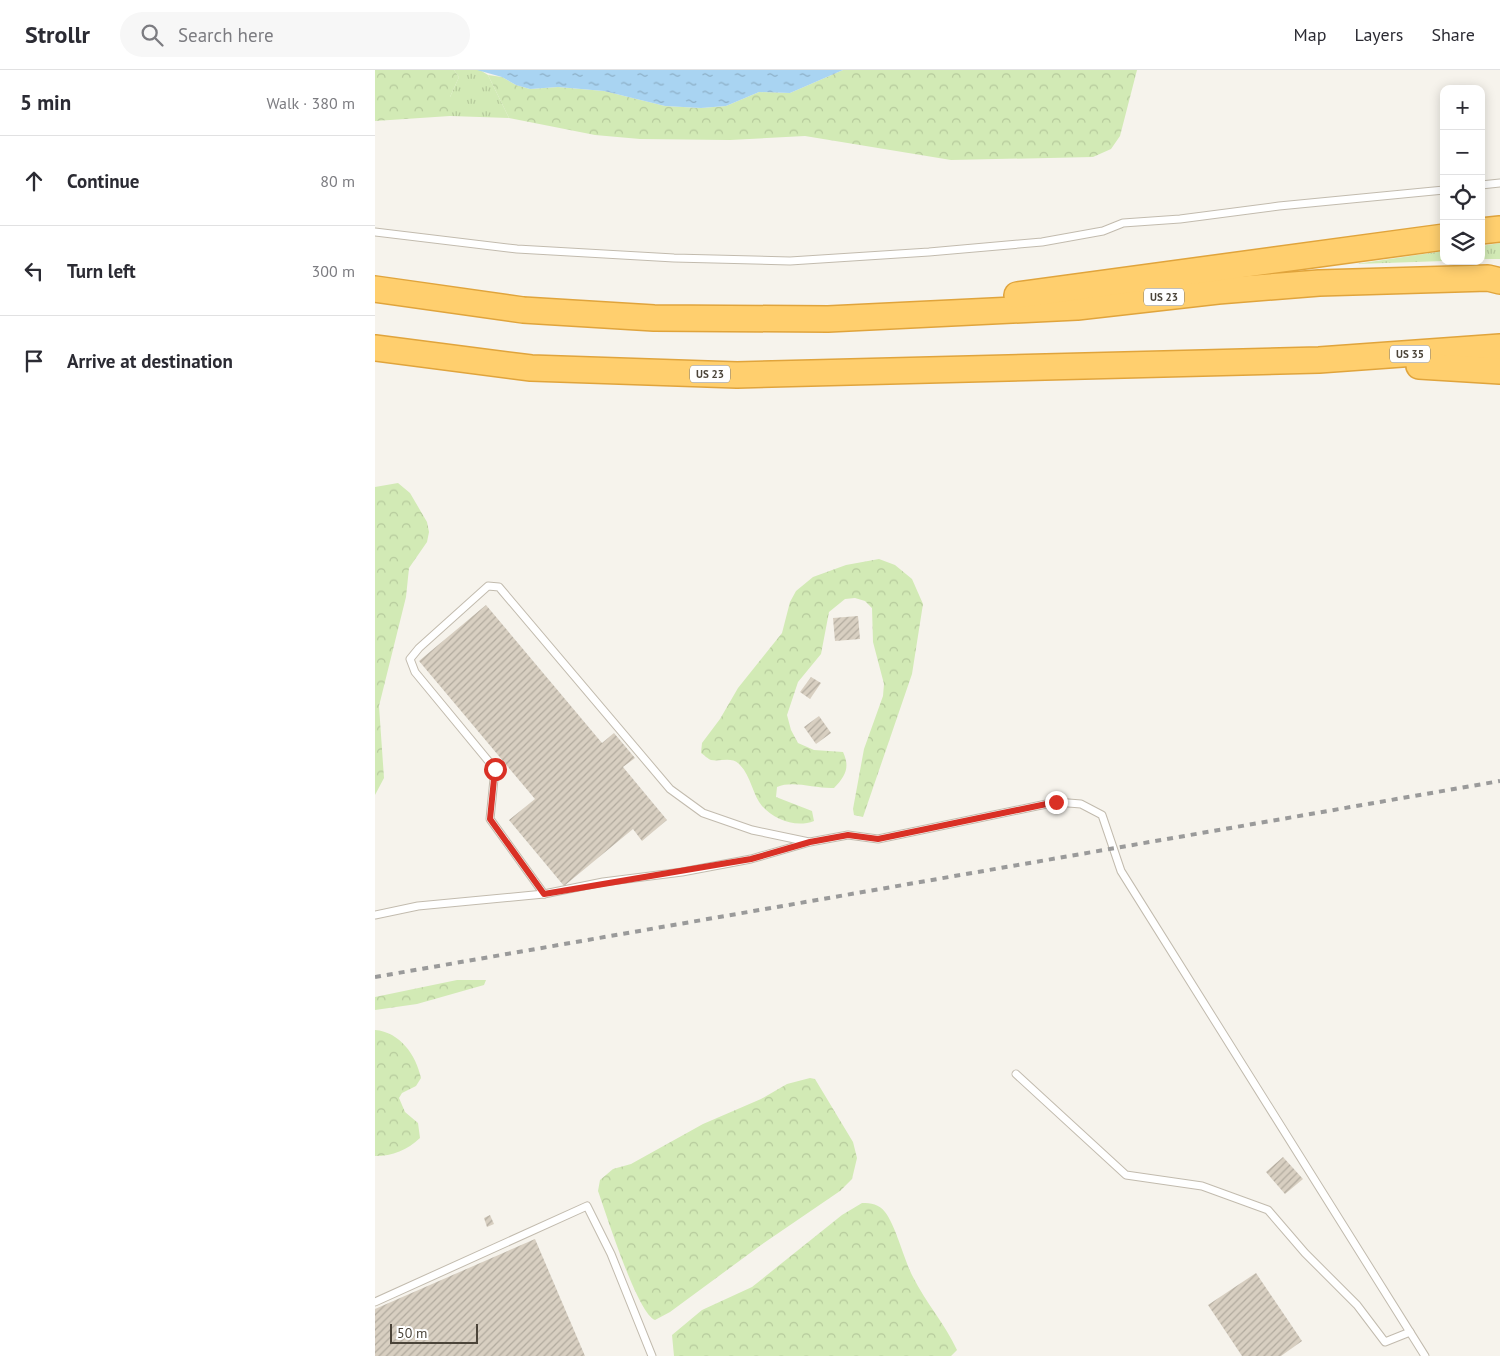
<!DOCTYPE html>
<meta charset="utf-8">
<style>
body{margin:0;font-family:"PT Sans",sans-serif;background:#f7f7f7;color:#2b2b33}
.controls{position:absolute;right:15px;top:15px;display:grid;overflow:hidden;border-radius:10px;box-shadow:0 2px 12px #0003}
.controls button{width:45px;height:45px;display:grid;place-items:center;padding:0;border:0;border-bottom:1px solid #e1e1e2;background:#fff;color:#2b2b33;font:25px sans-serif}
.scale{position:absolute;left:15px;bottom:12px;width:88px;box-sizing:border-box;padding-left:5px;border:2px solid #4b4439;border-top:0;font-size:14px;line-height:18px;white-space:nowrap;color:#4b4439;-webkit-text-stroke:4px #fff;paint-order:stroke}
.stop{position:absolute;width:15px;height:15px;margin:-11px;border:4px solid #d93025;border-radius:50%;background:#fff}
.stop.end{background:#d93025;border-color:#fff;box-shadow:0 1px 5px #0008}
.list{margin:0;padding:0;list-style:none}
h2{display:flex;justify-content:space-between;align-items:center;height:65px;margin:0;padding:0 20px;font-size:21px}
h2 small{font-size:16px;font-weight:400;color:#7c7c81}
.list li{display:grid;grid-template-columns:32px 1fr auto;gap:15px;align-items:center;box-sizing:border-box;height:90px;padding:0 20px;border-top:1px solid #e1e1e2}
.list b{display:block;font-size:19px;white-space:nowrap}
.list em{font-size:16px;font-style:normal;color:#7c7c81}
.icon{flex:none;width:28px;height:28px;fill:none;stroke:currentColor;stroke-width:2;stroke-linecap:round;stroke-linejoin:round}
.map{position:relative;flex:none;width:1125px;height:1286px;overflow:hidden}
header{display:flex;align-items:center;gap:30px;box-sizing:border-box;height:70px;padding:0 25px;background:#fff;border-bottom:1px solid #e1e1e2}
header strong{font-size:24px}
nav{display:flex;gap:28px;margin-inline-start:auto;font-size:18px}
.search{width:350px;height:45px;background:#f7f7f7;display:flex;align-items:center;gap:12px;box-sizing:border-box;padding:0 18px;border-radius:28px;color:#7c7c81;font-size:19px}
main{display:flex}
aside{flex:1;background:#fff}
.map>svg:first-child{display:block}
.grass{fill:url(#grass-tufts)}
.forest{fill:url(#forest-crowns)}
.water{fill:url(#water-ripples)}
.building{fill:url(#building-hatch)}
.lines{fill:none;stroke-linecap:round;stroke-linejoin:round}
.service-casing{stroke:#c2bbae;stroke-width:9}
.motorway-casing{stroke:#e0a43c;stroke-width:28}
.service{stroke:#fff;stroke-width:7}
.motorway{stroke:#ffcf6e;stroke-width:25}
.rail{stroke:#9a9a9a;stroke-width:4;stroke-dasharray:6 6;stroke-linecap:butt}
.route{stroke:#d93025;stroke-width:6}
.labels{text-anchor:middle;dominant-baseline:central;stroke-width:5;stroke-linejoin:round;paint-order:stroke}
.shield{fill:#fff;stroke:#817c74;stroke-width:1}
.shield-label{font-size:11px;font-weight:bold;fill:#4b4439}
</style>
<header>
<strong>Strollr</strong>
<div class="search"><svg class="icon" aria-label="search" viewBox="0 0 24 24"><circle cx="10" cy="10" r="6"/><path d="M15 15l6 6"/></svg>Search here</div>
<nav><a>Map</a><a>Layers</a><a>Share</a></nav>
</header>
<main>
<aside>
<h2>5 min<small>Walk · 380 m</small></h2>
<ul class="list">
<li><svg class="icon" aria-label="ahead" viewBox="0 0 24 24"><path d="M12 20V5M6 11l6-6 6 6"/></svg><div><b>Continue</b></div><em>80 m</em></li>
<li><svg class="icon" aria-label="left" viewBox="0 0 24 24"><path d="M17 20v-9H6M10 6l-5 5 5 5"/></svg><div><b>Turn left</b></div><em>300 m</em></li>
<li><svg class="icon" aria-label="arrive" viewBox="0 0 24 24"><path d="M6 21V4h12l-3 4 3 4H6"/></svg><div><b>Arrive at destination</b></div></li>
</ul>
</aside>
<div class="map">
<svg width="1125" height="1286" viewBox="0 0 1125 1286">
<defs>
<pattern id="grass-tufts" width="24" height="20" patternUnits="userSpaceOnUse" patternTransform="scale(1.25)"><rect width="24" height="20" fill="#d2eab5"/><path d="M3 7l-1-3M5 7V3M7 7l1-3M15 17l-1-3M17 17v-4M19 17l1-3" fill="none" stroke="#b6ca9c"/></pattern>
<pattern id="forest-crowns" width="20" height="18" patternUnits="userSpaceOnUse" patternTransform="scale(1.25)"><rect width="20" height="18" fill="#d2eab5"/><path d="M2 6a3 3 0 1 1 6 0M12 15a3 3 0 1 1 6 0" fill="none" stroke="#b6ca9c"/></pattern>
<pattern id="water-ripples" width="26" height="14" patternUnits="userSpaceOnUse" patternTransform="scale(1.25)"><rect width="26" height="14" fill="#a9d4f2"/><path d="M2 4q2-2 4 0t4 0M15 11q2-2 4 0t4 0" fill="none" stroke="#8caec5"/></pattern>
<pattern id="building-hatch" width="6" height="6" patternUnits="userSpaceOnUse" patternTransform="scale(1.25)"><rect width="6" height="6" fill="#d8cfc1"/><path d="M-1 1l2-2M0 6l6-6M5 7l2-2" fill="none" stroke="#b1aa9e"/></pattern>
</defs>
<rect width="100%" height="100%" fill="#f6f3ec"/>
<!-- grass -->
<g class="grass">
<path d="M79 0H105L113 5 134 48 75 46V27L84 7Z"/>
<path d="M1125 173V189H1106V176Z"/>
<path d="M1069 181V191L981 194Z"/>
</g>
<!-- forest -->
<g class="forest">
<path d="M0 0H79L84 7 75 27V46L0 51Z"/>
<path d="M468 0H762L745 66 736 79 718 87 576 90 430 66 355 70 265 69 220 65 134 48 113 5 127 7 141 15 155 19 183 17 229 21 290 36 326 38 351 36 384 22 415 23Z"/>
<path d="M23 413 35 423 52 452 54 462 52 472 34 498 31 527 4 636 9 708 0 725V417Z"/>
<path d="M504 489 520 495 537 509 548 534 537 604 488 747 479 745 478 739 489 679 508 626 509 614 498 572 497 538 490 531 480 528 470 529 454 542 446 584 423 612 412 645 416 660 423 673 439 680 468 682C475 697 471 706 459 718 441 719 418 710 402 717L401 727 437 741 439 751C421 758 400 750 387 736 378 726 376 706 365 695 357 686 346 692 336 690 333 689 329 685 326 683L327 673 345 649 363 618 407 563 415 532 421 521 438 507 471 495Z"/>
<path d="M82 910H111L109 915 42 934 0 940V927Z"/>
<path d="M0 960C25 962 41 985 46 1008L41 1016 27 1023 24 1028 30 1042 43 1053 45 1068C32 1080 18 1086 0 1086Z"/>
<path d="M435 1008 440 1009 478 1072 482 1088 477 1109 465 1121 386 1175 295 1242 280 1250C262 1243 231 1143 223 1121L225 1110 238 1099 256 1094 328 1054 386 1029 412 1014Z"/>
<path d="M487 1133C496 1133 504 1134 510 1142 521 1156 529 1190 538 1207 551 1233 570 1254 582 1280L576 1286H299L297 1265 327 1240 377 1217 467 1145Z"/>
</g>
<!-- water -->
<path class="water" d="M102 0H468L415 23 384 22 351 36 326 38 290 36 229 21 183 17 155 19 141 15 127 7Z"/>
<!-- building -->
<g class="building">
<path d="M111 535 227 673 239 663 260 688 248 697 292 750 267 771 258 759 189 816 134 750 160 729 44 591Z"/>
<path d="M483 546 485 569 460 571 458 548Z"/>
<path d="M436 607 446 613 435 629 425 622Z"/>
<path d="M444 646 456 663 441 674 429 657Z"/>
<path d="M908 1087 928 1109 910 1124 891 1102Z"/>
<path d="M115 1145 119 1154 112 1157 109 1148Z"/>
<path d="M160 1169 210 1286H0V1239Z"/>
<path d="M881 1203 927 1271 906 1286H867L833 1235Z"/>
</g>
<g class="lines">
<!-- service casing -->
<g class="service-casing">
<g id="service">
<path d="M1106 115 1125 113"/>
<path d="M0 162 142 179 299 188 415 191 554 182 667 172 728 161 748 153 805 149 904 136 1069 120"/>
<path d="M169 824 115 749 120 699 40 602 35 589 44 578 113 516 124 517 295 719 328 743 377 760 434 772"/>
<path d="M0 845 43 836 169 824 228 812 307 802 376 789 435 772 473 765 503 769 681 732 706 734 727 745 746 801 1050 1286"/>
<path d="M641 1004 751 1105 827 1116 893 1140 930 1183 982 1235 1010 1272 1035 1262"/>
<path d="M0 1232 212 1136 236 1184 277 1286"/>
</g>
</g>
<!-- motorway casing -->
<g class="motorway-casing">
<g id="motorway">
<path d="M1106 161 1125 159"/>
<path d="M0 219 148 240 279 248 453 249 702 237 843 221 944 213 1113 208 1125 211"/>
<path d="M642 225 1069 167"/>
<path d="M0 278 156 298 362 305 944 290 1125 277"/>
<path d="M1044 296 1125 301"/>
</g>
</g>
<!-- service -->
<use href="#service" class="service"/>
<!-- motorway -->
<use href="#motorway" class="motorway"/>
<!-- rail -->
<path class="rail" d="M0 907 1125 711"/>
</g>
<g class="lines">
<!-- route -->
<path class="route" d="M120 699 115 749 169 824 376 789 435 772 473 765 503 769 681 732"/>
</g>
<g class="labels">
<!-- shield labels -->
<g class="shield">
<rect x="769" y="218.5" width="40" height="17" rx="4"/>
<rect x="1015" y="275.5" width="40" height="17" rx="4"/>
<rect x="315" y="295.5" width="40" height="17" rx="4"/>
</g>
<g class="shield-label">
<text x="789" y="227">US 23</text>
<text x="1035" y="284">US 35</text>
<text x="335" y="304">US 23</text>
</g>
</g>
</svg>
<div class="controls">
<button>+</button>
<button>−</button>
<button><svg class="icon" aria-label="locate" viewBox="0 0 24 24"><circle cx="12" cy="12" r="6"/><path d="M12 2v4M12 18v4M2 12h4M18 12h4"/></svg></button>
<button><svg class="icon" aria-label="layers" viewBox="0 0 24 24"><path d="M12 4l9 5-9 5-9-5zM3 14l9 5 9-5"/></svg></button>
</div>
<div class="scale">50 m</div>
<div class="stop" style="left:120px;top:699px"></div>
<div class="stop end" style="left:681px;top:732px"></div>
</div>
</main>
